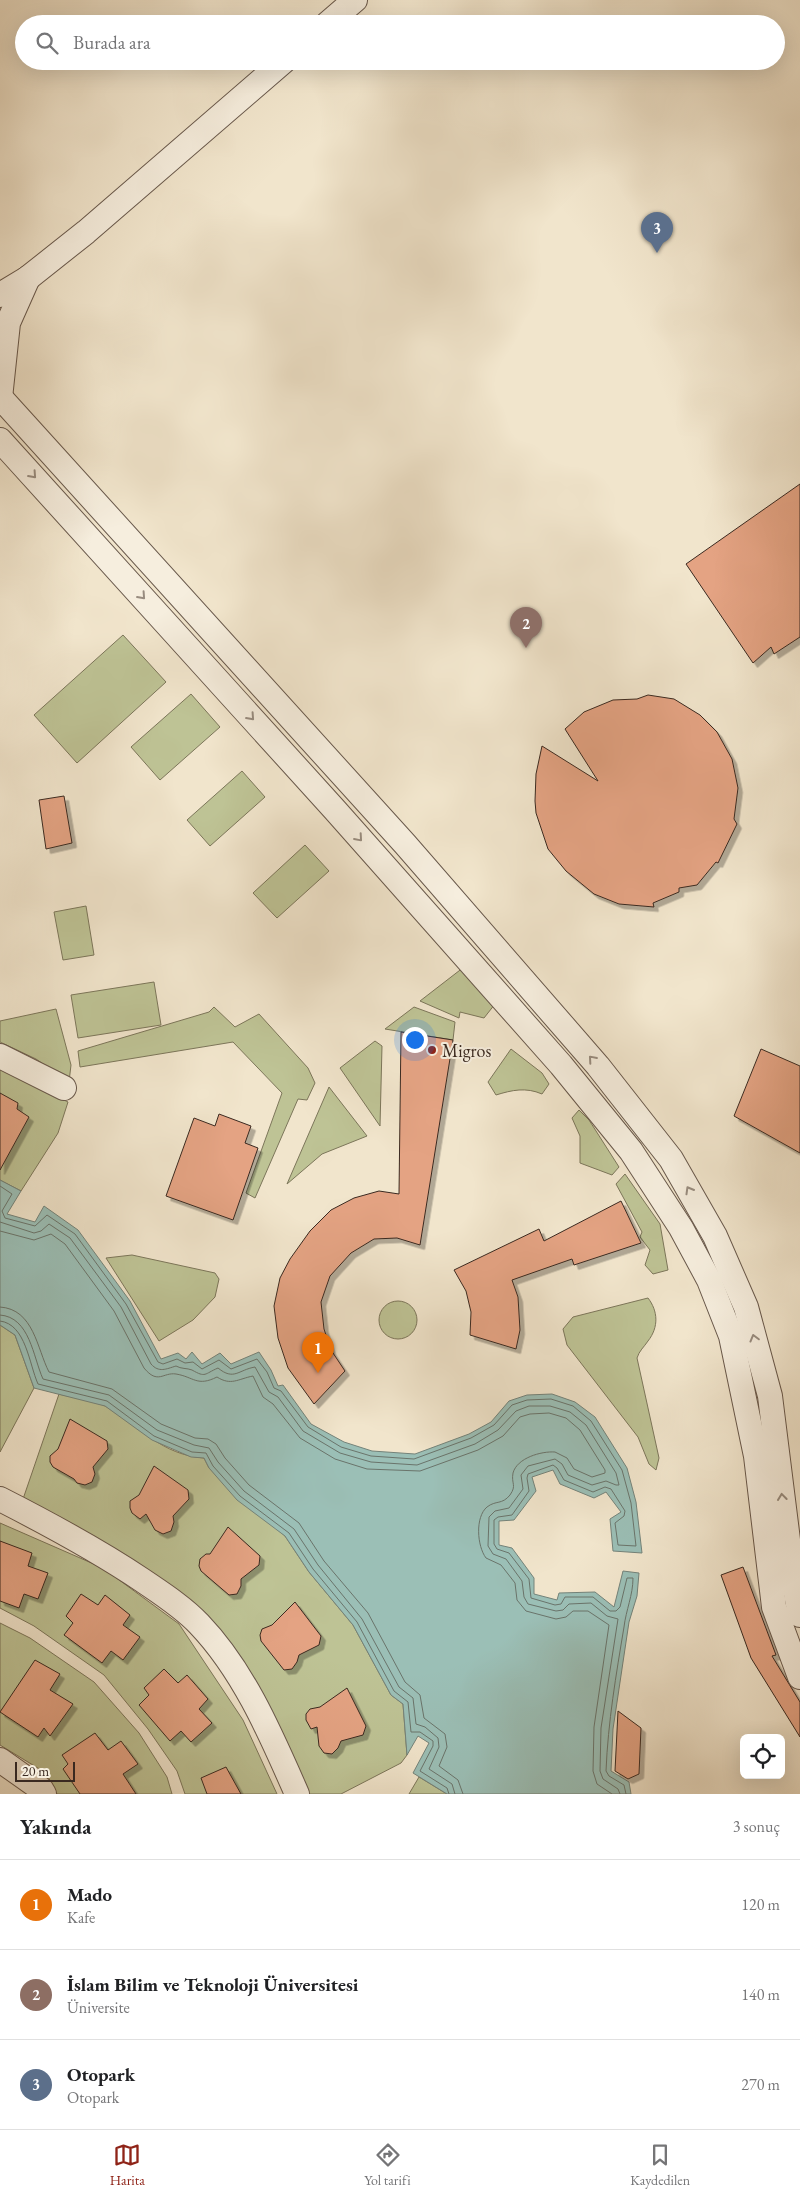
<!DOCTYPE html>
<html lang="tr">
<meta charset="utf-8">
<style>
body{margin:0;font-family:"EB Garamond",serif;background:#f6f6f6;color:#202124}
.controls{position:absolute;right:15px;bottom:15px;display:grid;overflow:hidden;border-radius:8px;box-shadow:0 5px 20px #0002}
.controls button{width:45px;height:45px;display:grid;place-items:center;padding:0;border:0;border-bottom:1px solid #e0e0e0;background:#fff;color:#202124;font:25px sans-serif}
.scale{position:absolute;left:15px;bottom:12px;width:60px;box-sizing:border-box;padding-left:5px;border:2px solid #3a2920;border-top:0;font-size:14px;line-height:18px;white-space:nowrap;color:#3a2920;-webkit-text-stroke:4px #f6eede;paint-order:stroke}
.you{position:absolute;left:414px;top:1039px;width:18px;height:18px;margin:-12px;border:4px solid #fff;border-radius:50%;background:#1a73e8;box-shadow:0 0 0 8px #1a73e833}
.badge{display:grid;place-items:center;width:32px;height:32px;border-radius:50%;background:#8f2418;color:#fff;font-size:16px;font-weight:700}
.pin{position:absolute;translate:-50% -41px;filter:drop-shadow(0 1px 2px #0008)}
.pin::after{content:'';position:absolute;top:26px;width:18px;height:15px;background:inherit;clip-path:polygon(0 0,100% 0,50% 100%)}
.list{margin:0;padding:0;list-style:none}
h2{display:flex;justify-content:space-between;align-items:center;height:65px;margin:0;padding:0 20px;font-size:21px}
h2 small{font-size:16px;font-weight:400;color:#757577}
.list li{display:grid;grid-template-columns:32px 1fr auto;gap:15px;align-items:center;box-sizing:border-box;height:90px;padding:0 20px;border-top:1px solid #e0e0e0}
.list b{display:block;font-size:19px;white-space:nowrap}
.list p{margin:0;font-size:16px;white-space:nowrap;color:#757577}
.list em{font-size:16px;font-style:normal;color:#757577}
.icon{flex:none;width:28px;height:28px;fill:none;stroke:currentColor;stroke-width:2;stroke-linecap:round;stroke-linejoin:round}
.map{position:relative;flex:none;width:800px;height:1794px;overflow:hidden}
.search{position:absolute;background:#fff;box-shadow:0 5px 20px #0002;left:15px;right:15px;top:15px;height:55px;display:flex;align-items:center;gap:12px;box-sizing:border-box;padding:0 18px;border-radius:28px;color:#757577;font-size:19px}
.sheet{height:335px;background:#fff}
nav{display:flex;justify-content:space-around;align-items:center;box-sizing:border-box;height:70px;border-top:1px solid #e0e0e0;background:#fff;font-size:14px;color:#757577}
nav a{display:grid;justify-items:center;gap:2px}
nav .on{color:#8f2418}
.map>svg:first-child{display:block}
.green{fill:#bec395;stroke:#7c765a}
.water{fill:#9bbfb6;stroke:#74837a}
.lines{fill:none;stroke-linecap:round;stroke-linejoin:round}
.shore{stroke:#6a746b;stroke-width:1}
.building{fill:#e4a383;stroke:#3a2920;filter:url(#shadow)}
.street-casing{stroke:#68584b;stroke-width:26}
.street{stroke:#f6eede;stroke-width:24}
.oneway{stroke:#988c7f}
.poi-dot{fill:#8f2418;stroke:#f6eede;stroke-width:2}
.labels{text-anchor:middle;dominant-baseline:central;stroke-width:4;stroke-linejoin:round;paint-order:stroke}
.poi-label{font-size:18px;fill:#3a2920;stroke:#f6eede;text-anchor:start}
</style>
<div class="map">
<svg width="800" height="1794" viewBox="0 0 800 1794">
<defs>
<filter id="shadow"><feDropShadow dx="4.5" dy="4.5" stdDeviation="0" flood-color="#0004"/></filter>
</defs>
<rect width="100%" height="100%" fill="#f1e5cc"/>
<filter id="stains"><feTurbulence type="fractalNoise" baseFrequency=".004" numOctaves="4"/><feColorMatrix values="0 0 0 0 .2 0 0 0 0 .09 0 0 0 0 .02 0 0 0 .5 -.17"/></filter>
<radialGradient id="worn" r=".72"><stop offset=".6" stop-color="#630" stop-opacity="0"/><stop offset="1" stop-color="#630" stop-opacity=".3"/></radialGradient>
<!-- green -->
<g class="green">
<path d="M123 635 166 682 77 763 34 715Z"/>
<path d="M191 694 220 727 160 780 131 747Z"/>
<path d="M242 771 265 797 210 846 187 820Z"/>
<path d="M305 845 329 871 277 918 253 893Z"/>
<path d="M86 906 94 955 63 960 54 912Z"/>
<path d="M464 967 495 1004 484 1018 460 1012 459 1018 420 1001Z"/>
<path d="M154 982 161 1025 78 1038 71 995Z"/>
<path d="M214 1007 235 1027 259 1014 308 1068 315 1083 307 1100 298 1099 255 1198 246 1193 282 1093 233 1042 80 1067 78 1051 209 1012Z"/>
<path d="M414 1007 455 1022 453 1040 385 1029Z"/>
<path d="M56 1009 71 1065 69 1082 36 1059 0 1042V1021Z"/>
<path d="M375 1041 382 1046 380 1126 340 1068Z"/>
<path d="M511 1049 542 1073 549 1084 542 1094C526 1087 512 1090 496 1095L488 1082Z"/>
<path d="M0 1068 68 1102 58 1133 21 1191 0 1180Z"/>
<path d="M329 1087 367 1136 322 1154 287 1184Z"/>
<path d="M579 1110 589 1120 619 1167 612 1175 580 1163V1136L572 1118Z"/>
<path d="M625 1174 660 1224 668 1270 653 1274 645 1265 650 1250 640 1237 642 1232 616 1184Z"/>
<path d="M132 1255 215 1273 219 1279 215 1297 193 1320 159 1341 106 1258Z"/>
<path d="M648 1298C658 1311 659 1327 648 1341 644 1347 639 1351 637 1358L659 1458 656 1470 649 1464 638 1437 567 1345 563 1329 573 1317Z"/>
<circle cx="398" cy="1320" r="19"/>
<path d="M0 1325 15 1335 34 1388 0 1452Z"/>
<path d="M59 1394C73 1398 94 1399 107 1407 140 1427 162 1455 204 1458L209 1468 285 1536 309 1572 353 1625 391 1695 403 1704 407 1755 401 1763 341 1794H306L227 1649 22 1502Z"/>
<path d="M0 1523 103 1568 179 1624 243 1720 277 1794H185L177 1771 148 1729 104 1675 34 1626 0 1608Z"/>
<path d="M0 1623 30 1638 94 1682 139 1733 167 1777 172 1794H57L46 1773 0 1745Z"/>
<path d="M419 1777 447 1794H409Z"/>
</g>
<!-- water -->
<path class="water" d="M0 1180 21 1191 7 1214 35 1222 44 1206 78 1230 130 1301 161 1359 178 1353 186 1359 192 1352 202 1364 220 1353 231 1364 259 1352 271 1370 278 1386 283 1385 311 1424 344 1442 372 1451 415 1454 469 1434 491 1422 509 1401 527 1395 552 1394 575 1402 595 1417 627 1468 636 1502 642 1553 613 1551 610 1519 621 1512 606 1492 594 1498 560 1484 553 1470 532 1477 536 1491 514 1520 499 1521V1545L512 1548 534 1578V1594L557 1600 559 1593 595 1592 614 1607 623 1571 639 1573 637 1596 629 1622 613 1729 611 1771 629 1782 631 1794H447L413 1773 429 1743 418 1736 407 1755 403 1704 391 1695 353 1625 309 1572 285 1536 237 1500 209 1468 204 1458 191 1457 152 1440 105 1406 34 1388 15 1335 0 1325Z"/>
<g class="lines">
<!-- shore -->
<g class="shore">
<path d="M0 1186 12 1194 2 1211 5 1218 35 1226 47 1215 75 1234 126 1304 158 1362 163 1364 177 1359 185 1363 193 1362 202 1369 219 1360 231 1369 257 1359 267 1372 274 1388 281 1391 308 1427 341 1447 371 1456 414 1459 471 1438 494 1425 512 1405 527 1400 551 1399 573 1406 591 1421 622 1470 631 1503 636 1546 618 1545 615 1523 624 1516 625 1511 611 1489 605 1487 593 1492 564 1480 557 1468 553 1465 528 1474 527 1478 529 1491 512 1515 498 1517 494 1520V1544L497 1549 509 1553 529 1579 531 1598 555 1605 561 1604 565 1597H593L610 1611H616L620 1607 627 1578H633C633 1595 626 1610 624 1627 616 1675 608 1722 606 1771L609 1776 624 1785 626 1794"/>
<path d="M0 1222 34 1233 41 1231 49 1224 70 1238 121 1307 151 1364C159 1373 166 1369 176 1366 181 1369 187 1368 192 1370 206 1378 204 1374 218 1368 234 1381 238 1370 255 1367L269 1392 278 1397 303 1431 340 1453 371 1462 417 1465 475 1444 498 1430 516 1411 529 1406H550L570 1412 586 1425 616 1473 619 1485H616L606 1481 592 1485 568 1475 562 1464 555 1459 528 1466 521 1475 523 1489 509 1508 495 1511 489 1517 488 1546 493 1554 506 1559 522 1581 524 1597 528 1604 556 1611 563 1610 569 1604 591 1603 607 1616 618 1619 601 1728 600 1771 603 1779 618 1789 620 1794"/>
<path d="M0 1231 34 1240 51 1234 65 1244 114 1311 144 1368C158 1385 163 1372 176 1374 194 1377 197 1387 217 1377 231 1386 238 1379 253 1376L263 1397 273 1404 300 1438 335 1459 367 1469 420 1471 478 1450 503 1436 520 1417 530 1414 549 1413 566 1418 580 1430 605 1470V1473L592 1477 574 1469 567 1458 555 1452C541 1451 517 1458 513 1473 511 1484 517 1485 510 1495 502 1505 496 1500 487 1507 475 1517 477 1546 486 1558L501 1565 515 1583 517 1600 526 1611 556 1619 566 1617 573 1611H588L609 1625 594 1727 593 1771 597 1784 612 1794"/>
<path d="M0 1307C34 1309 37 1349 49 1372L112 1389 161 1424 195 1438 208 1439 216 1444 225 1458 249 1485 299 1523 324 1561 368 1613 405 1682 420 1695 424 1718 445 1734 447 1747 439 1766 458 1780 463 1794"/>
<path d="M0 1315C30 1317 33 1357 43 1379L109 1395 157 1430 194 1445 209 1448 218 1462 244 1491 294 1529 318 1565 362 1619 399 1687 413 1698 416 1724 425 1727 438 1738 439 1747 429 1769 452 1784 455 1794"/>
<path d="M0 1321C26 1324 29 1364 38 1384L107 1401 154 1436 192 1452 206 1453 213 1466 240 1496 289 1533 313 1569 357 1622 394 1691 408 1702 411 1732H420L433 1741V1746L420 1771 447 1788 449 1794"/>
</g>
</g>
<!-- building -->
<g class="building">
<path d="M800 484V637L774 654 771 647 753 663 686 564Z"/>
<path d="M648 695 674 699 700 715 717 732 732 759 738 788 734 819 737 824 718 863 716 862 697 885 679 888V892L653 903 654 907 619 904 594 894 566 871 548 849 536 813 535 801 536 774 542 746 598 781 565 729 584 712 613 700 637 699Z"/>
<path d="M64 796 72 843 46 849 39 800Z"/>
<path d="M401 1032 453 1040 420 1245 397 1238 374 1239 351 1253 330 1276 321 1302 324 1329 331 1350 345 1371 314 1404 288 1368 278 1338 274 1306 280 1278 290 1259 310 1231 331 1210 354 1198 379 1191 399 1194Z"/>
<path d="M761 1049 800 1066V1153L734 1116Z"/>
<path d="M0 1093 18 1103 17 1109 29 1117 0 1170Z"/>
<path d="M219 1114 251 1126 245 1143 258 1148 233 1220 166 1196 194 1118 215 1126Z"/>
<path d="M621 1201 641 1243 574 1265 572 1259 512 1280 518 1297 520 1330 516 1349 470 1335 471 1312 466 1291 454 1270 539 1229 544 1241Z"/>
<path d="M70 1419 107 1441 108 1449 93 1467 95 1474 92 1482 85 1485 77 1483 74 1479 53 1467 50 1462V1456L58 1449Z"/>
<path d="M154 1466 188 1490 189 1499 173 1516 174 1522 171 1531 163 1534 155 1530 146 1514 140 1519 132 1513 130 1508V1501L139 1495Z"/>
<path d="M228 1527 260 1556 259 1565 241 1579V1586L237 1594 229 1595 201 1571 199 1566 200 1559 206 1554H210Z"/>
<path d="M0 1541 32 1553 28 1566 48 1573 38 1599 24 1594 19 1608 0 1601Z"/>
<path d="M743 1567 776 1655 772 1656 800 1702V1737L751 1658 721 1575Z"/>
<path d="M81 1594 98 1605 105 1595 130 1615 123 1625 140 1637 123 1660 111 1651 102 1663 64 1635 73 1623 66 1616Z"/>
<path d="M295 1602 321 1636 319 1645 299 1655 297 1662 292 1669 284 1670 261 1641 260 1635 262 1629 272 1625Z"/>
<path d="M35 1660 60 1674 50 1690 73 1704 50 1736 44 1728 38 1737 0 1712Z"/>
<path d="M164 1669 178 1683 187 1675 208 1699 199 1709 212 1723 191 1742 181 1731 170 1741 139 1705 149 1695 144 1688Z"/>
<path d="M347 1688 366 1726 363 1735 341 1741 338 1748 332 1754 324 1753 319 1746 317 1727 311 1729 306 1720V1714L310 1709 320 1707Z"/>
<path d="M618 1711 641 1728 639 1774 628 1779 615 1771Z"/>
<path d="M95 1733 108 1750 121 1741 138 1764 123 1774 136 1794H80L63 1769 68 1764 62 1755Z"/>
<path d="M226 1767 241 1794H207L201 1778Z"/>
</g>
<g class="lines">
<!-- street casing -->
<g class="street-casing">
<g id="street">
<path d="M327 24 355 0"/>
<path d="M0 295 28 278 86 232 284 61"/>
<path d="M0 397 405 844 598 1066 671 1159 715 1236 746 1307 770 1396 792 1572 800 1615"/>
<path d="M0 398 8 323 28 278"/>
<path d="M0 440 335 810 561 1065 631 1151 681 1228 709 1280 731 1336 756 1456 774 1607 800 1677"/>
<path d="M0 1056 64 1088"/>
<path d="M0 1499C49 1524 96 1549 142 1580 161 1593 183 1607 199 1624 244 1671 271 1735 297 1794"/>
<path d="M0 1760 41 1789 44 1794"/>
</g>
</g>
<!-- street -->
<use href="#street" class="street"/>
</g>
<!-- one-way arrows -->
<defs><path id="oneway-chevron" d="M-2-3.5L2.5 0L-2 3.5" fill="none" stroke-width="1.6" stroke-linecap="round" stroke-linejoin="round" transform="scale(1.25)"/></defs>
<g class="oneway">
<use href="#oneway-chevron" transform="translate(33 475) rotate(48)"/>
<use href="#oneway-chevron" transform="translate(142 596) rotate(48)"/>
<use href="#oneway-chevron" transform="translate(251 717) rotate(48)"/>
<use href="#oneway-chevron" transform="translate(359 838) rotate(49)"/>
<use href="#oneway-chevron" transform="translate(592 1059) rotate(-131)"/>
<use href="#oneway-chevron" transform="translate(689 1190) rotate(-120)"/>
<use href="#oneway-chevron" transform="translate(754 1338) rotate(-105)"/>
<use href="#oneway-chevron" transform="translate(782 1497) rotate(-97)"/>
</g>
<!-- markers -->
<circle class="poi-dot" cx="432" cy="1050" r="5"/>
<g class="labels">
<!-- poi labels -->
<g class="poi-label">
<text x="442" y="1050">Migros</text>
</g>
</g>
<rect width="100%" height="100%" filter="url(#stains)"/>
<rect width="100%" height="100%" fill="url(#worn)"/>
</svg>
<div class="controls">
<button><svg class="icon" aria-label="locate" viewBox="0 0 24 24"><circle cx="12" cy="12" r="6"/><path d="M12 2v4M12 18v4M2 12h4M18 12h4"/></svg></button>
</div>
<div class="scale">20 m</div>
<div class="you"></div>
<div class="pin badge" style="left:318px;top:1373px;background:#e8710a">1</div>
<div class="pin badge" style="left:526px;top:648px;background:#8d6e63">2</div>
<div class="pin badge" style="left:657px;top:253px;background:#5c6f8a">3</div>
<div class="search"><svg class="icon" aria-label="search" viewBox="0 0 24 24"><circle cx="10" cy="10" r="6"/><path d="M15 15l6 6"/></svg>Burada ara</div>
</div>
<section class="sheet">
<h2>Yakında<small>3 sonuç</small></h2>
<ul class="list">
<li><span class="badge" style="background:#e8710a">1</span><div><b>Mado</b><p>Kafe</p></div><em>120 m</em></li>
<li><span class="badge" style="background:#8d6e63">2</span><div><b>İslam Bilim ve Teknoloji Üniversitesi</b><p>Üniversite</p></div><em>140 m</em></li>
<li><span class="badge" style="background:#5c6f8a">3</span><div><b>Otopark</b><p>Otopark</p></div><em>270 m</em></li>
</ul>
</section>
<nav>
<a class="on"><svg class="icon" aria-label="map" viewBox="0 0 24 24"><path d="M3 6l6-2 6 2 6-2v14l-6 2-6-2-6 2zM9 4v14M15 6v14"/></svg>Harita</a>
<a><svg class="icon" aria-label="directions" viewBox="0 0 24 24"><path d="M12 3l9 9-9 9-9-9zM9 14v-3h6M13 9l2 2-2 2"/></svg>Yol tarifi</a>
<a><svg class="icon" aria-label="saved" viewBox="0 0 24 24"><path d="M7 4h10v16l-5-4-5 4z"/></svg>Kaydedilen</a>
</nav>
